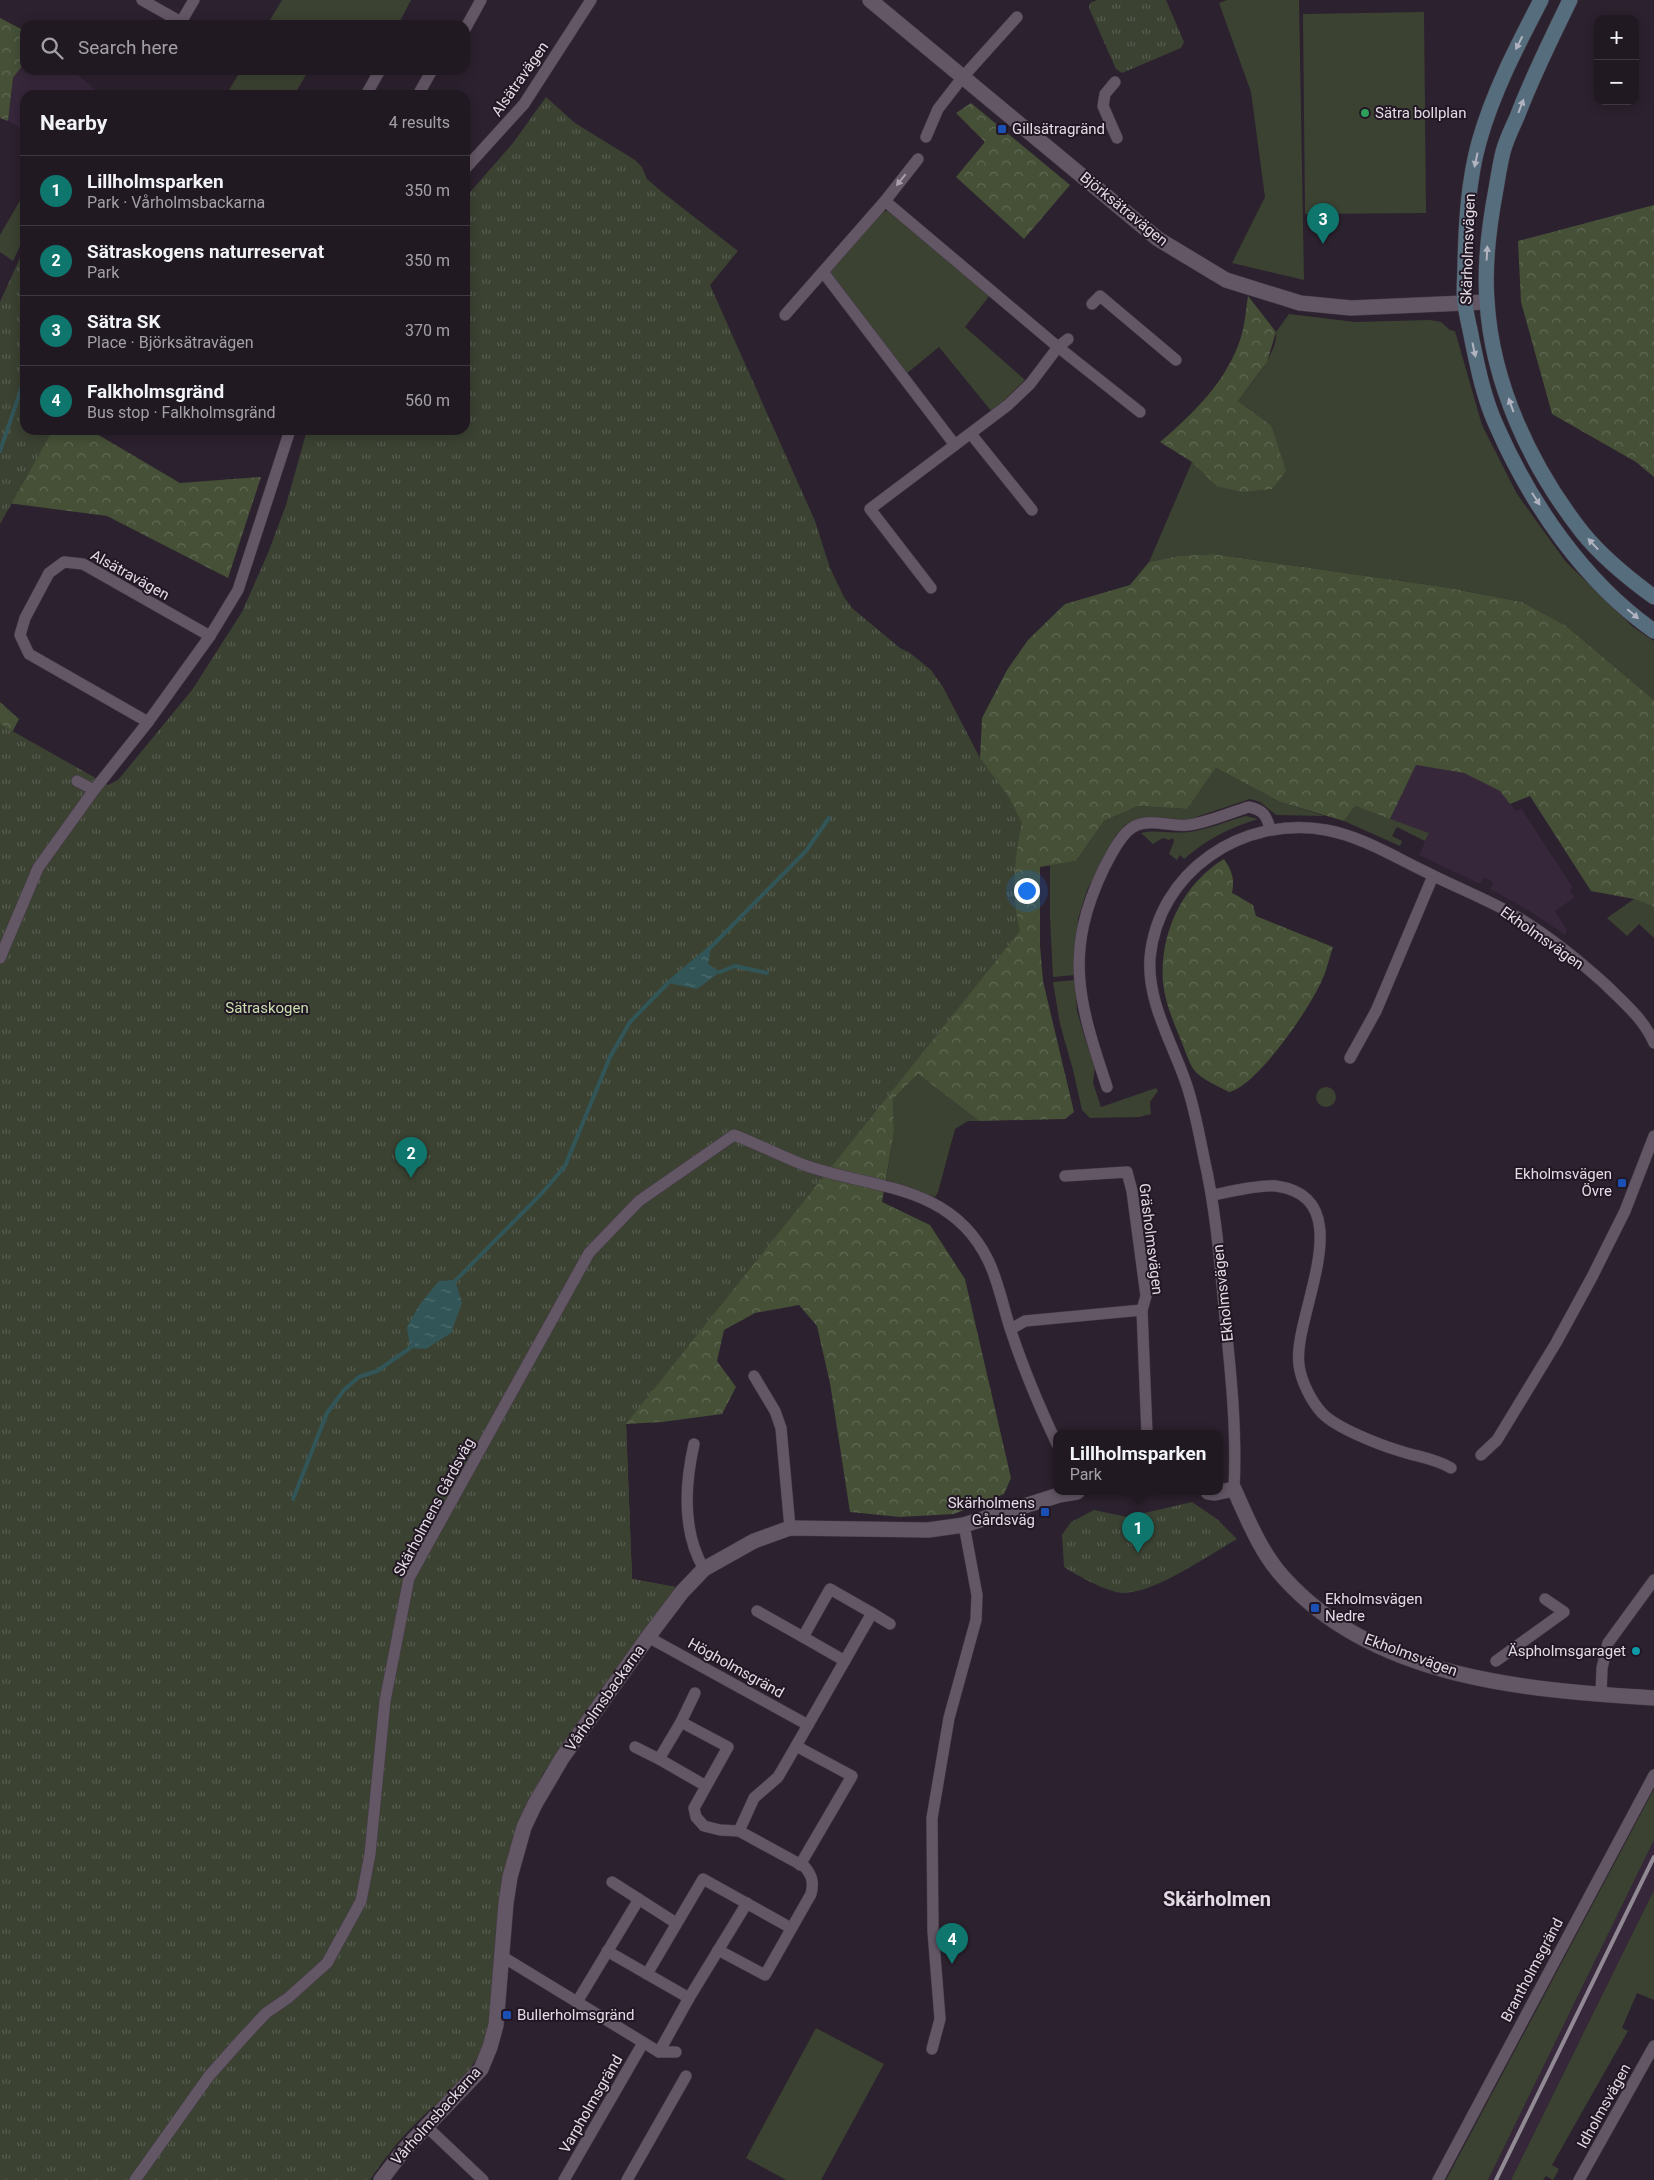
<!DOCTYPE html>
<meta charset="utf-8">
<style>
body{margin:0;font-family:Roboto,sans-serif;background:#29222a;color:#f1f3f6}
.controls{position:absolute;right:15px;top:15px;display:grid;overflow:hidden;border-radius:10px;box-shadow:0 2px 12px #0003}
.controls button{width:45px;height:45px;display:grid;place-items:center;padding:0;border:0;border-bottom:1px solid #3e3840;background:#211922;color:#f1f3f6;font:25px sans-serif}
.you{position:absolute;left:1026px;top:890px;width:18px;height:18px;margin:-12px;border:4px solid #fff;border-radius:50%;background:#1a73e8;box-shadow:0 0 0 8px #1a73e833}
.badge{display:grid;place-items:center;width:32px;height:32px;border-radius:50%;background:#0f766e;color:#fff;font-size:16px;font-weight:700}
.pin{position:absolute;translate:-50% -41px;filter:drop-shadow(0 1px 2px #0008)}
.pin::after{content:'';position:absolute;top:26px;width:18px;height:15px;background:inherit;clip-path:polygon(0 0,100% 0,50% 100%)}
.popup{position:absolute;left:1053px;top:1430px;width:170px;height:65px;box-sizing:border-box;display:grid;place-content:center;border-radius:10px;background:#211922;filter:drop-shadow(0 1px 4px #0005);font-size:16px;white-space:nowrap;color:#a2a0a5}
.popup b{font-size:19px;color:#f1f3f6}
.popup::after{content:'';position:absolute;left:50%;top:100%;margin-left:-10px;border:10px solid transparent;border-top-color:#211922}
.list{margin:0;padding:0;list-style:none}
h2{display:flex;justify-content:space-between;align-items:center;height:65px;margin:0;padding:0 20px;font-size:21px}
h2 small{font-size:16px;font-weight:400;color:#a2a0a5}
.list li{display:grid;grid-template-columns:32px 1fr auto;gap:15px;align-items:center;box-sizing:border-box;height:70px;padding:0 20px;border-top:1px solid #3e3840}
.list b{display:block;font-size:19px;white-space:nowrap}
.list p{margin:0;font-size:16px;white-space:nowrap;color:#a2a0a5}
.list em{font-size:16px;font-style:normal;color:#a2a0a5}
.icon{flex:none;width:28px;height:28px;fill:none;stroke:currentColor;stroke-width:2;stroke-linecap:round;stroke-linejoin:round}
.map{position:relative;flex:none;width:1654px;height:2180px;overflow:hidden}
.search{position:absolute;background:#211922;box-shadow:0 2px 12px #0003;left:20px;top:20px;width:450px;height:55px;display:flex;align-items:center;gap:12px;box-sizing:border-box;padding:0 18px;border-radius:15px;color:#a2a0a5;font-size:19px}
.panel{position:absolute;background:#211922;box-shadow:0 2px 12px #0003;left:20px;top:90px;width:450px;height:345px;border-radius:15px}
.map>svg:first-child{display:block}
.built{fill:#36273a}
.green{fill:#3b4232}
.forest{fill:url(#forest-crowns)}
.park{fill:url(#park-tufts)}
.water{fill:url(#water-ripples)}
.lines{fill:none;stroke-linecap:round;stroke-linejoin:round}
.stream{stroke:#325558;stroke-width:4}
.minor-casing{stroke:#453c47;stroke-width:12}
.tertiary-casing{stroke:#453c47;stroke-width:16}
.secondary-casing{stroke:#453c47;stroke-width:16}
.minor{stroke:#635665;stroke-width:11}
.tertiary{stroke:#635665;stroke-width:15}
.secondary{stroke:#566d7d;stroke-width:15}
.rail{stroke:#918993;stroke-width:4}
.oneway{fill:#b1b4c0}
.oneway2{fill:#a99fab}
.leisure-dot{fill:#2e9e5b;stroke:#221724;stroke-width:2}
.transit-dot{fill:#1a4fb4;stroke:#221724;stroke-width:2}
.culture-dot{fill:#0f9aa8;stroke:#221724;stroke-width:2}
.labels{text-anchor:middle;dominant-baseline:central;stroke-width:4;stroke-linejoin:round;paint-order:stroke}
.street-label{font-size:15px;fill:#e2dbe4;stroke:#221724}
.poi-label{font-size:15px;fill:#e2dbe4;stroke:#221724;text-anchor:start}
.park-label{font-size:15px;fill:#c9e0ae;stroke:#221724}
.district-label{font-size:20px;font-weight:bold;fill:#e2dbe4;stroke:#221724}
</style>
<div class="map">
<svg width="1654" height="2180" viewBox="0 0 1654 2180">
<defs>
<pattern id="forest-crowns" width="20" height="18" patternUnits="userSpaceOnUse" patternTransform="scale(1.25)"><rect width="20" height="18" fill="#455037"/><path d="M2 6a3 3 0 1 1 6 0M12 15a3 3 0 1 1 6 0" fill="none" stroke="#606954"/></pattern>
<pattern id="park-tufts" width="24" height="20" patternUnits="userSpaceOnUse" patternTransform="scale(1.25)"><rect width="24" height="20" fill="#3b4232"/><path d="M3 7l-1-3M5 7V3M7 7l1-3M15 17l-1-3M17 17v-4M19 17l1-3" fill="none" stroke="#575d50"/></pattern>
<pattern id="water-ripples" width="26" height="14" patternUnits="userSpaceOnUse" patternTransform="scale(1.25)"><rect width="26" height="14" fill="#325558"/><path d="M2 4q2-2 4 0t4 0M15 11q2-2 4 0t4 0" fill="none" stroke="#4f6d70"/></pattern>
</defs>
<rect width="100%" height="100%" fill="#2c212e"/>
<!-- built -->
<g class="built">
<path d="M25 62V70H72L102 95H25V131L8 121 13 78Z"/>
<path d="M1416 765 1464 773 1500 791 1516 811 1521 808 1573 888 1570 890 1574 898 1555 911 1567 930 1565 935 1528 910 1490 889 1493 882 1484 878 1480 884 1419 855 1429 833 1390 819Z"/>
<path d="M1654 1840V1890L1511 2180H1488Z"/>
</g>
<!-- green -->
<g class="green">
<path d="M282 0H411L398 25H267Z"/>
<path d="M1227 0H1299L1304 280 1232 263 1265 197 1251 92 1219 3Z"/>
<path d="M1424 12 1426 213 1305 214 1303 14Z"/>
<path d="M241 70H309L294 95H226Z"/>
<path d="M25 192V235L13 261 0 252V235Z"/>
<path d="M882 211H888L990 295 965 327 1025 380 992 412 939 347 906 374 831 275V271Z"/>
<path d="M1289 314 1355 322 1430 320 1441 322 1450 330 1455 331 1482 425 1517 494 1566 562 1633 627 1654 641V700L1565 625 1522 602 1444 587 1213 554 1177 556 1149 562 1192 462 1216 486 1271 425 1238 401C1250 385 1279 352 1276 332Z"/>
<path d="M1216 768 1280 802 1325 816 1276 815 1260 802 1250 799 1187 820 1154 817 1142 818 1125 825 1116 835 1087 890 1078 919 1075 975 1053 977 1050 918V865L1076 861 1104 821 1138 806 1187 809Z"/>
<path d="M1355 806 1429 833 1425 841 1397 827 1392 836 1402 841 1400 846 1344 821Z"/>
<path d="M1246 816 1258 819C1229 828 1207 839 1184 859L1180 855 1177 860 1169 854 1174 841 1173 838 1169 840 1163 838 1153 844 1141 833C1156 829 1172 834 1188 832 1207 830 1227 821 1246 816Z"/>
<path d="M1634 899 1654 907V938L1639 924 1627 936 1607 918Z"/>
<path d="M1075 980 1077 1011 1086 1042 1095 1066 1093 1083 1101 1107 1156 1088 1158 1091 1150 1102 1151 1114 1139 1117 1090 1118 1082 1110 1073 1070 1060 1024 1053 982Z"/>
<path d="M918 1074 979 1121H968L955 1129 938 1192 935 1197 886 1180 894 1132 893 1099Z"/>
<circle cx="1326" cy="1097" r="10"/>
<path d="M1654 1789V1840L1488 2180H1446Z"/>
<path d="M1654 1890V2000L1637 1993 1622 2028 1628 2031 1552 2165 1559 2169 1553 2180 1546 2176 1543 2180H1511Z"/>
<path d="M816 2028 884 2064 821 2180H786L746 2158Z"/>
</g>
<!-- forest -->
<g class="forest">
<path d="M0 18 25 31V62L13 78 8 121 0 118Z"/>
<path d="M971 103 1070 185 1024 239 956 177 985 142 956 113Z"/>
<path d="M1654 205V477L1636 462 1552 414 1521 302 1518 241Z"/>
<path d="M1248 296 1276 332 1267 362 1238 401 1271 425 1286 471 1272 489 1242 492 1216 486 1192 462 1160 442C1193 414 1228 380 1241 337 1245 324 1246 309 1248 296Z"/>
<path d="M25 430H90L180 483 261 477 228 578 107 516 0 502Z"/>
<path d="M1213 554 1444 587 1522 602 1565 625 1654 700V907L1634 899 1591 891 1530 796 1510 804 1500 791 1464 773 1416 765 1390 819 1355 806 1344 821 1280 802 1216 768 1187 809 1138 806 1104 821 1076 861 1040 867V945L1043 981 1074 1112 1065 1119 979 1121 918 1074 893 1099 894 1132 882 1202 930 1225 965 1279 1011 1478 1004 1494 954 1514 900 1517 850 1512 830 1383 817 1326 799 1305 755 1313 724 1330 717 1361 736 1387 722 1414 662 1422 626 1424 632 1579 675 1587 543 1773 519 1822 505 1863 494 1966 220 2180 980 758 982 718 1007 670 1028 640 1065 604 1130 585 1149 562 1177 556Z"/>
<path d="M0 702 19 719 0 756Z"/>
<path d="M1224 859C1232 871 1235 879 1232 893 1239 896 1245 901 1253 905L1256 916 1333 947C1329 958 1327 970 1322 980 1311 1007 1257 1086 1229 1092 1218 1086 1202 1080 1194 1070 1188 1061 1184 1047 1180 1038 1173 1021 1165 1002 1163 983 1159 935 1182 884 1224 859Z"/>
</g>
<!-- park -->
<g class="park">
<path d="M1097 0H1166L1184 42 1181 48 1122 73 1116 69 1089 8 1090 3Z"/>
<path d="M546 97 575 123 635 160 642 167 647 179 662 192 738 251 710 285 815 521 830 568 844 597 852 608 900 648 910 653 931 670 943 687 980 758 1009 797 1022 823C1014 859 1011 896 1020 931L626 1424 632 1579 676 1587 543 1773C507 1835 500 1885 495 1954 493 1982 494 2011 486 2037 476 2074 441 2098 415 2124 398 2141 383 2160 370 2180H0V724L108 785 118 780 192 690 242 612 268 553 286 505 307 430H465V198L513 143Z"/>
<path d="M25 247V430H53L0 524V302Z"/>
<path d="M1192 1502 1217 1519 1237 1539C1209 1555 1155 1593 1123 1593 1109 1593 1076 1575 1064 1567L1062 1535 1071 1522 1094 1510 1127 1517Z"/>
</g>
<!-- water -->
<g class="water">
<path d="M711 947 708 964 720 972 697 989 668 983Z"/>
<path d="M455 1280 462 1303 451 1333 426 1349 410 1348 407 1327 420 1304 439 1281Z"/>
</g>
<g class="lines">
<!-- stream -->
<g class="stream">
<path d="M0 451 25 378"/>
<path d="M720 972 735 966 767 973"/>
<path d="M452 1284 543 1192 565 1166 610 1057 630 1022 668 983 711 947 806 851 829 818"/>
<path d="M293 1499 327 1413 344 1390 359 1377 377 1371 410 1348 413 1344"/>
</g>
<!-- minor casing -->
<g class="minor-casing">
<g id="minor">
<path d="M142 0 181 22 194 0"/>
<path d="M465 29 481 0"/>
<path d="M1115 82 1105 94 1103 106 1117 138"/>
<path d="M366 95 380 70"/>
<path d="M418 95 432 70"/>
<path d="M926 137 938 109 962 78 1017 17"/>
<path d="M465 169 524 104 591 0"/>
<path d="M885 201 1058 347 1030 384 1008 405 870 509 931 588"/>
<path d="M823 272 955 445"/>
<path d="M1092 304 1100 296 1176 360"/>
<path d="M785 315 885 201 918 159"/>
<path d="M1068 339 1058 347 1140 412"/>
<path d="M971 434 1032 510"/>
<path d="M148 722 29 654 20 635 25 618 49 573 64 562 83 564 210 636"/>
<path d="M77 781 94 790"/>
<path d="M0 958 38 868 94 790 148 722 210 636 238 590 290 430"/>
<path d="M1350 1058 1376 1011 1433 876"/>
<path d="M1107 1087C1079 1003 1063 953 1104 868 1111 855 1121 833 1135 826 1151 818 1171 827 1188 825 1207 823 1231 812 1249 807 1263 810 1266 815 1270 828"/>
<path d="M1065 1176 1127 1172 1132 1191 1146 1296 1142 1310 1147 1434"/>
<path d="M1212 1195C1229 1192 1261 1184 1276 1186 1364 1198 1292 1316 1299 1365 1301 1381 1311 1401 1322 1413 1336 1428 1380 1445 1400 1451 1418 1457 1434 1458 1451 1468"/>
<path d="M1011 1329 1025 1321 1142 1310"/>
<path d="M754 1376 775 1411 781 1428 790 1528"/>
<path d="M694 1444C685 1484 682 1532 704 1569"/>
<path d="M1481 1455 1497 1440 1556 1343 1592 1277 1625 1211 1654 1136"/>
<path d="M1234 1489C1237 1432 1231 1374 1225 1317 1220 1264 1216 1210 1204 1158 1199 1133 1194 1106 1186 1083 1172 1042 1147 1002 1150 958 1158 871 1243 815 1326 830 1360 836 1393 856 1424 871 1451 885 1479 896 1505 910 1542 930 1574 956 1605 984 1623 1002 1644 1019 1654 1043"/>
<path d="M757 1611 803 1637"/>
<path d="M872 1613 890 1624"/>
<path d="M648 1637 808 1725"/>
<path d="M1496 1661 1564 1612 1545 1599"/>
<path d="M1601 1695 1602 1668 1608 1643 1654 1580"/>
<path d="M681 1722 695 1693"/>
<path d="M796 1746 852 1776 800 1865"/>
<path d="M635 1747 659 1759"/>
<path d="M706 1786 659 1759 681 1722 728 1747 694 1808 696 1817 704 1826 720 1830 739 1831 805 1867C812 1876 814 1882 811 1894L765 1975 718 1950"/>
<path d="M739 1831 754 1798 778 1777 796 1746 872 1613 830 1589 803 1637 845 1661"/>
<path d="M612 1882 676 1923"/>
<path d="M607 1951 689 1998"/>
<path d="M503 1957 659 2052H676"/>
<path d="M647 1974 703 1879 791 1928"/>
<path d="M577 2002 639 1899"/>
<path d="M932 2049 940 2019 933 1931 932 1818 949 1718 976 1620 977 1595 964 1525"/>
<path d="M659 2052 689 1998 747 1903"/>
<path d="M426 2126 483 2180"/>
<path d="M135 2180 209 2076 241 2040 266 2013 288 1998 327 1963 361 1901 370 1854 385 1701 409 1578 589 1253 639 1201 734 1135C758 1144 782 1157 807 1166 874 1189 951 1184 988 1260 998 1280 1003 1306 1010 1328 1023 1368 1039 1406 1057 1444"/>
<path d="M564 2180 643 2043"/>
<path d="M627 2180 686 2076"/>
<path d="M1438 2180 1654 1775"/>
<path d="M1579 2180 1654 2046"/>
</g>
</g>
<!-- tertiary casing -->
<g class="tertiary-casing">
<g id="tertiary">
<path d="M870 0 1158 239 1226 280 1300 303 1351 308 1487 302"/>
<path d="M1208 1492 1215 1493 1234 1489C1248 1520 1261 1553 1284 1578 1375 1679 1527 1690 1654 1698"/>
<path d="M381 2180 403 2151 481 2069 490 2047 496 2025 506 1903 510 1877 524 1827 535 1804 562 1758 648 1637 682 1592 704 1569 754 1541 790 1528 928 1530 964 1525 1059 1495 1077 1492"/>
</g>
</g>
<!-- secondary casing -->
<g class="secondary-casing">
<g id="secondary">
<path d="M1541 0C1517 46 1493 92 1479 142 1468 182 1466 224 1465 265 1465 277 1463 291 1465 303 1466 315 1470 328 1472 340 1478 369 1484 399 1497 427 1531 504 1584 582 1654 631"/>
<path d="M1570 0C1551 39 1532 77 1517 117 1512 128 1506 140 1503 152 1500 164 1498 177 1496 189 1489 226 1484 263 1487 301 1492 384 1531 467 1582 532 1602 557 1628 578 1654 597"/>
</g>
</g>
<!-- minor -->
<use href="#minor" class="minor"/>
<!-- tertiary -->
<use href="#tertiary" class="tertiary"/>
<!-- secondary -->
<use href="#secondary" class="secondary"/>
<!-- rail -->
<path class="rail" d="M1496 2180 1654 1857"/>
</g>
<!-- one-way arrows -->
<defs><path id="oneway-solid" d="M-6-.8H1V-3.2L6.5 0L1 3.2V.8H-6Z" transform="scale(1.25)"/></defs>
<g class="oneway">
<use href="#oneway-solid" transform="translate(1519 43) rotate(117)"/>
<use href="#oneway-solid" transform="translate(1521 106) rotate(-69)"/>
<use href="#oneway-solid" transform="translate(1476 160) rotate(102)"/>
<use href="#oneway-solid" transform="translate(1487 253) rotate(-87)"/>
<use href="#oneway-solid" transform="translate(1474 350) rotate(78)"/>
<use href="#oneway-solid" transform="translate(1511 405) rotate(-110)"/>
<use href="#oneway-solid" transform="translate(1536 499) rotate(57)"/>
<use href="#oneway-solid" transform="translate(1593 544) rotate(-133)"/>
<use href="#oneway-solid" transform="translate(1633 614) rotate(40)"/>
</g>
<use class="oneway2" href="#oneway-solid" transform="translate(901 180) rotate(129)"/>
<!-- markers -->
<circle class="leisure-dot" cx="1365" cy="113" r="5"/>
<g class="transit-dot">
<rect x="997" y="124" width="10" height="10" rx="2.5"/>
<rect x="1617" y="1178" width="10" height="10" rx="2.5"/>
<rect x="1040" y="1507" width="10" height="10" rx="2.5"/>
<rect x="1310" y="1603" width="10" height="10" rx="2.5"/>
<rect x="502" y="2010" width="10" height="10" rx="2.5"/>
</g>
<circle class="culture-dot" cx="1636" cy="1651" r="5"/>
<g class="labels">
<!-- street labels -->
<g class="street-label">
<text transform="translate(520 79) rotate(-55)">Alsätravägen</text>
<text transform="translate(1124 209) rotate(39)">Björksätravägen</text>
<text transform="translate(1468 249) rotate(-88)">Skärholmsvägen</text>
<text transform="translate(130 575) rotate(29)">Alsätravägen</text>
<text transform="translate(1542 938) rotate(35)">Ekholmsvägen</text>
<text transform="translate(1151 1239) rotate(83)">Gräsholmsvägen</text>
<text transform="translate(1223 1293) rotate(-96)">Ekholmsvägen</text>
<text transform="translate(434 1507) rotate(-62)">Skärholmens Gårdsväg</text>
<text transform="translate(1411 1655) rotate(20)">Ekholmsvägen</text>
<text transform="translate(736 1668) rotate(29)">Högholmsgränd</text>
<text transform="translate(605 1698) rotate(-55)">Vårholmsbackarna</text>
<text transform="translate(1532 1970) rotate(-62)">Brantholmsgränd</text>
<text transform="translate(591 2104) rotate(-60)">Varpholmsgränd</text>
<text transform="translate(1604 2106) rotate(-61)">Idholmsvägen</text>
<text transform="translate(436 2116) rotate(-48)">Vårholmsbackarna</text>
</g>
<!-- poi labels -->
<g class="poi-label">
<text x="1375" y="113">Sätra bollplan</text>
<text x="1012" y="129">Gillsätragränd</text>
<text x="1612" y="1174" text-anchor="end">Ekholmsvägen<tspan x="1612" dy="17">Övre</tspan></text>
<text x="1035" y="1503" text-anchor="end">Skärholmens<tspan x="1035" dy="17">Gårdsväg</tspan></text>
<text x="1325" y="1599">Ekholmsvägen<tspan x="1325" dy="17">Nedre</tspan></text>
<text x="1626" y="1651" text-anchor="end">Äspholmsgaraget</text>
<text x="517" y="2015">Bullerholmsgränd</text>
</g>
<!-- park labels -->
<g class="park-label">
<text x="267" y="1008">Sätraskogen</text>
</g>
<!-- district labels -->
<g class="district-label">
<text x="1217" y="1899">Skärholmen</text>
</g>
</g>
</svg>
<div class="controls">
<button>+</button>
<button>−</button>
</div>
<div class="you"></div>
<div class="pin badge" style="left:1138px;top:1553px">1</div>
<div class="popup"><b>Lillholmsparken</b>Park</div>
<div class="pin badge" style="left:411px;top:1178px">2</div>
<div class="pin badge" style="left:1323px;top:244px">3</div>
<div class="pin badge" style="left:952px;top:1964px">4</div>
<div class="search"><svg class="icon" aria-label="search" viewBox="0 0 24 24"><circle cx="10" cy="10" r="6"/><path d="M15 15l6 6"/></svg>Search here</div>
<section class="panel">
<h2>Nearby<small>4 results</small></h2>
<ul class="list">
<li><span class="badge">1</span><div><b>Lillholmsparken</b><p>Park · Vårholmsbackarna</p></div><em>350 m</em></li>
<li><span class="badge">2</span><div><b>Sätraskogens naturreservat</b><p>Park</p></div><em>350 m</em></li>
<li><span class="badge">3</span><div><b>Sätra SK</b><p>Place · Björksätravägen</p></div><em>370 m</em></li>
<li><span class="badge">4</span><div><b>Falkholmsgränd</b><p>Bus stop · Falkholmsgränd</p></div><em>560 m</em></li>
</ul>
</section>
</div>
